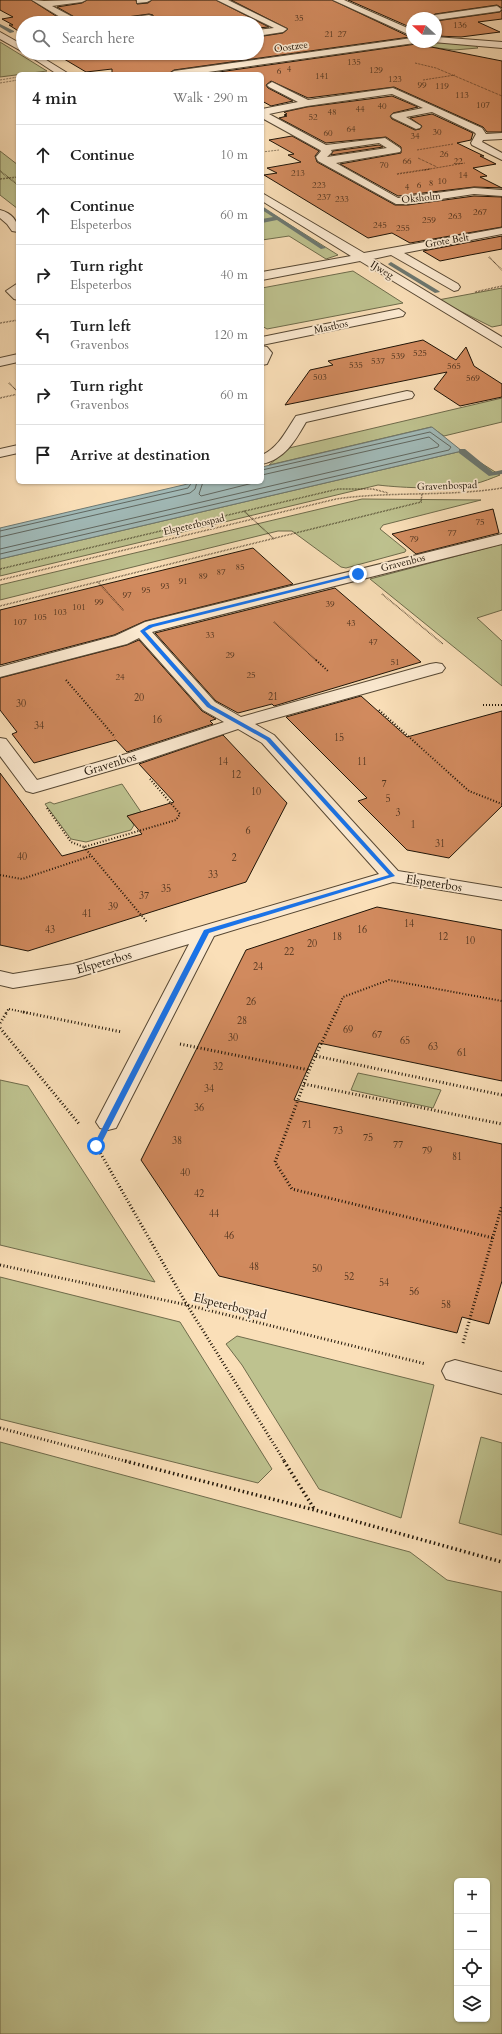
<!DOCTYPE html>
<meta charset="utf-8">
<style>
body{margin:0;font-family:Cardo,serif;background:#f6f6f6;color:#222}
.controls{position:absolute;right:12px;bottom:12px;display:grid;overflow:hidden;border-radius:6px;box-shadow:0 1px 3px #0004}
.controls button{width:36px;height:36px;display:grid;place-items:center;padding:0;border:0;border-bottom:1px solid #e0e0e0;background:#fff;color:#222;font:20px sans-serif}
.compass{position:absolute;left:406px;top:12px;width:36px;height:36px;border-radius:50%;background:#fff;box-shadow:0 1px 3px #0004;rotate:291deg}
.stop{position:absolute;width:12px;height:12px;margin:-9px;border:3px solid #1a73e8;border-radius:50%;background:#fff}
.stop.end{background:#1a73e8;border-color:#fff;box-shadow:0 1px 4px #0008}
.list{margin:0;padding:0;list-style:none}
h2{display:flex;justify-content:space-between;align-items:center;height:52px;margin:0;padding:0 16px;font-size:17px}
h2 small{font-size:13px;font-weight:400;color:#767676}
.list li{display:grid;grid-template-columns:26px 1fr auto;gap:12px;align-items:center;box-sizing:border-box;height:60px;padding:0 16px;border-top:1px solid #e0e0e0}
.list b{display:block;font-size:15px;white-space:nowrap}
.list p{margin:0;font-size:13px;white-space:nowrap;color:#767676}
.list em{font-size:13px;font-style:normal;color:#767676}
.icon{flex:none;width:22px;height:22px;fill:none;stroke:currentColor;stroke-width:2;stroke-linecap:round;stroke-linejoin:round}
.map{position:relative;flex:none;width:502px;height:2034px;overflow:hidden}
.search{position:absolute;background:#fff;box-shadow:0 1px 3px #0004;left:16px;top:16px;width:248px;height:44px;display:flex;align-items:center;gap:10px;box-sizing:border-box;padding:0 14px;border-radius:22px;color:#767676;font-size:15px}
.panel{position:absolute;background:#fff;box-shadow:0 1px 3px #0004;left:16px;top:72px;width:248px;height:412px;border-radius:6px}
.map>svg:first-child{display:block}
.green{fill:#bec28f;stroke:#6e6b4b;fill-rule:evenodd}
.water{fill:#a1bab8;stroke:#6d7871}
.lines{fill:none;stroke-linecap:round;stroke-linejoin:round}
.shore{stroke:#606760;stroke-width:1}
.stream{fill:#6d7871;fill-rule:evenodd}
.building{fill:#d18a5e;stroke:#1f1407}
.minor-casing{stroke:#564733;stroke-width:2}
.path-far4{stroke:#1f1407;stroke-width:1;stroke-dasharray:0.5 1;stroke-linecap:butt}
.path-far3{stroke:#1f1407;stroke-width:1.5;stroke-dasharray:0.5 1;stroke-linecap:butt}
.path-far2{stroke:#1f1407;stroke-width:2;stroke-dasharray:1 2;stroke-linecap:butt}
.path-far1{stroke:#1f1407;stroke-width:3;stroke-dasharray:1 2.5;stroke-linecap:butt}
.path{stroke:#1f1407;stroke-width:3.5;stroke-dasharray:1.5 3;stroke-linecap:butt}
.minor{fill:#fcead1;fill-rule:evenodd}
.route{fill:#1a73e8}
.labels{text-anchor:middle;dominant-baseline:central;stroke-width:3.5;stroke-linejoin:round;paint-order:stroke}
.far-number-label{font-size:9px;fill:#4c321d}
.far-street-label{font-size:10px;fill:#1f1407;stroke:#fcead1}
.number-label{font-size:10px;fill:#4c321d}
.street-label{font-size:12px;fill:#1f1407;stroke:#fcead1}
</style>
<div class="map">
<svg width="502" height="2034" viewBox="0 0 502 2034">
<rect width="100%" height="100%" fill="#fadfb8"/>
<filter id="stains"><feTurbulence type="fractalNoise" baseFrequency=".005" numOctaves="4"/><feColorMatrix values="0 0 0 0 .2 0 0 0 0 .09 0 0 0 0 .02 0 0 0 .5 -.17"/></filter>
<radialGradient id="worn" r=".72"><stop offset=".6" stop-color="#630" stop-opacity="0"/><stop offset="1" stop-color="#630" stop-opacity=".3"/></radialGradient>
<!-- green -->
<g class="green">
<path d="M0 42 47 71 0 77Z"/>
<path d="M429 42 475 45 478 48 454 50 414 45Z"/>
<path d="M0 151 18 165V209L0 195Z"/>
<path d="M262 208 268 211 338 255 326 259 289 236 262 240Z"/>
<path d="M353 271 403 303 267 329 262 326V288Z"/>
<path d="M502 288V325L492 327 438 300Z"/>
<path d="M502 398V422L444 436 431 427 269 465 289 448Z"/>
<path d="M462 451 500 475C492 478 483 482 474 484 450 490 403 488 378 485L0 576V559Z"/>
<path d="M362 499 481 500 383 525 380 529 406 550 405 552 346 568 341 567 292 531H278L0 600V585Z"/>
<path d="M502 544V610L477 618 502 641V686L370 579Z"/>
<path d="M122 784 141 812 128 816 134 825 131 830 86 842 71 839 45 804 50 802 54 804Z"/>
<path d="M358 1073 441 1090 433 1108 351 1090Z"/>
<path d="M0 1080 28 1086 155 1282 0 1245Z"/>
<path d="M0 1277 180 1322 272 1469 258 1483 0 1419Z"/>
<path d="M237 1336 434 1385 401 1518 319 1489 242 1365 226 1344Z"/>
<path d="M481 1437 502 1443V1535L459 1523Z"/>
<path d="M0 1442 410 1552 447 1580 502 1592V2034H0ZM457 1881H487V2019H457Z"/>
</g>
<!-- water -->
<path class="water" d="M432 427 462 451 0 559V528L196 482H262V467Z"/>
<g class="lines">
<!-- shore -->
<g class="shore">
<path d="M203 482 199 494 201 496 257 482"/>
<path d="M0 531 188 488 192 482"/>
<path d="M0 537 190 493 195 489 197 482"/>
<path d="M0 549 438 447 439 445 429 437 262 475"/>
<path d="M0 554 449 450 451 447 430 432 262 470"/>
</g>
<!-- stream -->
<g class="stream">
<path d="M0 24 14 31V32L10 33 0 27Z"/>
<path d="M262 206 326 248 321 249 277 220 262 223V219L273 217 262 210Z"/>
<path d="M391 262 439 291 440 292 435 293 389 265 388 264Z"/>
<path d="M459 449H465L493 472 502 470V474L489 476 459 453Z"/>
</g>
</g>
<!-- building -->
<g class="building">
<path d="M0 0H31L67 23H23V34L9 25H13L2 19 13 17 0 10Z"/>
<path d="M87 0H136L137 4 148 3 152 0H216L269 27 257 28V23H142L153 21V15L149 14 112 19 107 23H85L57 7 82 3Z"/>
<path d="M231 0H332L410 37 174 70 168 74H112V69L86 72 54 53H71L73 58H82L87 53H257V37L283 33 288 29Z"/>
<path d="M348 0H502V8L497 5 435 14 430 18H412V28Z"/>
<path d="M502 10V19L478 22 500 32 461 37 436 36V21L500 12Z"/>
<path d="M416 44 502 61V132H487L483 127 394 87 308 98 271 81 266 85 268 88 293 101 271 106 262 101V74H205Z"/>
<path d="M392 96 418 107 393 113 390 116 392 119 415 130 420 129 422 126 410 118 432 114 473 133 471 140 457 143 484 156H480L496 164 473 168 487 176 480 177 502 188 474 187 398 196 340 164 401 153V147L386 137 326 143 279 118 287 116 284 115 287 114 284 112 307 107Z"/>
<path d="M292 136 319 151 315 156 317 162 395 205H408L474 196 502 197V227L410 243 392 233 368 238 264 175 277 173 267 168 301 162 288 155 294 154 269 140Z"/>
<path d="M379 145 383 147 331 155 333 151Z"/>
<path d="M502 236V249L470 255 440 261 423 251Z"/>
<path d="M423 340 456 360 466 347 474 366 502 384V397L460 406 434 389 447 372 285 405 310 370 333 365 328 361Z"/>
<path d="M493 509 499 533 416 554 392 534Z"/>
<path d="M253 548 293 584 145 621 114 635 0 665V610Z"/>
<path d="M335 588 421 662 274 706 272 704 238 713 216 701 155 633Z"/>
<path d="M139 640 202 711 216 719 210 721 213 724 127 752 116 740 34 763 12 734 17 732 0 710V678L127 645Z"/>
<path d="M361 696 407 737 502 711V806L449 858 407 850 358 801 367 798 286 717Z"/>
<path d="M223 735 287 803 246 882 28 951 0 945V773L62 856 142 834 127 816 174 802 139 764Z"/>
<path d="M377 907 502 930V1081L319 1043 294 1100 502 1144V1281L489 1324 462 1317 457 1333 219 1276 141 1160 246 950Z"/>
</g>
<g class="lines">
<!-- minor casing -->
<g class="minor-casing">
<g id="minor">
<path d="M32 0 44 1 86 0 82 2 52 6 84 23H70Z"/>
<path d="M137 0H151L147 2 137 3Z"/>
<path d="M217 0H228L287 29 283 32 257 36V30L274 28Z"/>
<path d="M333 0H344L412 30V36Z"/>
<path d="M497 6 501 9 500 11 436 20V18H431L435 15Z"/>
<path d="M149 15 152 16V20L131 23H108L112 20Z"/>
<path d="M0 32 23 45V52L0 39Z"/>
<path d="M436 37 502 42V48L433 42H436Z"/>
<path d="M412 38V42L415 43 194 74H169L174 71Z"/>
<path d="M25 53H35L69 74H57Z"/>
<path d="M72 53H86L82 56H73Z"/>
<path d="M272 82 308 100 393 88 482 128 486 134 502 133V139L483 140 482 142 502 153V160L472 145 471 143 476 134 474 132 432 112 406 117 421 126 420 128 416 129 393 118 391 116 393 114 423 108 392 94 307 106 269 114 326 145 385 138 400 148 401 150 400 152 336 163 398 198 474 188 502 190V196L474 194 408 204H396L318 161 316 157 321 151 320 150 262 118V109L298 102 269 87 267 85ZM379 143 387 148 327 157 332 152 331 150Z"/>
<path d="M262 193 364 253 502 228V234L404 253 458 284 460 287 458 290 454 291 391 255 373 259 502 337V347L360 261 262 280V272L351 256 262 201Z"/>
<path d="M0 210C12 213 18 221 18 232L12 231 7 224 0 218Z"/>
<path d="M18 283V300L14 299 6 291Z"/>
<path d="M399 309 405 313 403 316 262 345V337Z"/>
<path d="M262 346 267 347 272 353 267 364 262 365Z"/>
<path d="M18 354V362L0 366V358Z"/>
<path d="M407 391 412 392 414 395 412 398 306 422C295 441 285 459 262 464V455C279 447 286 431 296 416Z"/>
<path d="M18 445V453L0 457V449Z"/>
<path d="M502 534V544L152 632 215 702 241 717 430 664 436 663 442 664 445 668 442 672 255 724 274 735 398 871 502 888V900L393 882 214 936 116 1128 108 1130 100 1128 96 1122 189 944 75 978 13 988 0 985V971L13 974 73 964 379 874 262 743 238 729 140 762 40 791 33 793 26 791 0 756V738L6 739 37 780 126 754 224 722 203 710 139 638 127 644 0 677V667L115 636 145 622Z"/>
<path d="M455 1360 502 1372V1394L446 1379 442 1371 446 1363Z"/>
</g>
</g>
<!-- path-far4 -->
<g class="path-far4">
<path d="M415 63 436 68 502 96"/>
<path d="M0 80 18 77"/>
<path d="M423 80 455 75"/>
<path d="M0 83 18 80"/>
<path d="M417 150 453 144"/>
<path d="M262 152 279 150"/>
<path d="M418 158 437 167"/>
<path d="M424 170 465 163"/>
</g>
<!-- path-far3 -->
<g class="path-far3">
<path d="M0 171 18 185"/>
<path d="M397 174 430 169"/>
<path d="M0 179 18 177"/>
<path d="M489 257 502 270"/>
<path d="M475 292 502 286"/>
<path d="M0 323 18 320"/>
<path d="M9 383 18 392"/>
<path d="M0 398 18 394"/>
<path d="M244 511 274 539"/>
<path d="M0 569 338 489H373L388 493"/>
<path d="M0 580 336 499C391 491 447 497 502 488"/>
<path d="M98 582 124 611"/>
<path d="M382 594 443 644"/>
<path d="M0 606 421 502 422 494"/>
<path d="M274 622 317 661"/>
</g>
<!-- path-far2 -->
<g class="path-far2">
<path d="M316 660 329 672"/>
<path d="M66 680 115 737"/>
<path d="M483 705H502"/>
<path d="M379 710 469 791 502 804"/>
<path d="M47 808 71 842 84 847 176 820 180 814 150 779"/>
<path d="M84 847 147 922"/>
<path d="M0 875 22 879 91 856"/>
<path d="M9 1009 28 1013"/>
<path d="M6 1013 9 1008"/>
<path d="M336 1013 343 997 389 980 502 1001"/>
</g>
<!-- path-far1 -->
<g class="path-far1">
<path d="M23 1012 122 1032"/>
<path d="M336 1012 309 1070 275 1162 292 1189 493 1238"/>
<path d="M0 1023 7 1012"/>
<path d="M0 1028 80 1125"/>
<path d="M180 1044 309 1070"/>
<path d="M316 1056 502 1095"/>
<path d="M304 1084 502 1124"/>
<path d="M97 1147 187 1305 285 1462"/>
<path d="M0 1265 187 1305 426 1364"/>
<path d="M463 1343 502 1205"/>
<path d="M0 1428 129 1462"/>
</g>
<!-- path -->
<g class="path">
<path d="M125 1461 315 1510 502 1562"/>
<path d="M284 1461 315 1510"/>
</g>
<!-- minor -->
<use href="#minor" class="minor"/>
</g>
<!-- route -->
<path class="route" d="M358 573 360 575 153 627 145 631 211 705 270 738 395 876 209 933 100 1146 94 1148 93 1146 204 930 389 875 266 740 207 707 140 631 149 625Z"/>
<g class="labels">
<!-- far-number labels -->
<g class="far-number-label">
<text x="299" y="18">35</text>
<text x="460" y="25">136</text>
<text x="329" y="34">21</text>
<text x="342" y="34">27</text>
<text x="354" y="62">135</text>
<text x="289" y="69">4</text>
<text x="376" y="70">129</text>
<text x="279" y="71">6</text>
<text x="322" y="76">141</text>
<text x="395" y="79">123</text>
<text x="422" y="85">99</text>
<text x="442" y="86">119</text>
<text x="462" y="95">113</text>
<text x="483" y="105">107</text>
<text x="382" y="106">40</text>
<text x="360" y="109">44</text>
<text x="332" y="112">48</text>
<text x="313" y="117">52</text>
<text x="351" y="129">64</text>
<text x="437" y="132">30</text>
<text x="328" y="133">60</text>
<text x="415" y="136">34</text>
<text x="444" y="154">26</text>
<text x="407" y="161">66</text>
<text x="458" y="161">22</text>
<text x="384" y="165">70</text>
<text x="298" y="173">213</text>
<text x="463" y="175">14</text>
<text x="442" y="181">10</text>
<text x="431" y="183">8</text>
<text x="319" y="185">223</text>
<text x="419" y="185">6</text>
<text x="407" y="187">4</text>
<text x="324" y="197">237</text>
<text x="342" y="199">233</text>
<text x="480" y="212">267</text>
<text x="455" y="216">263</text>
<text x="429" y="220">259</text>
<text x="380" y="225">245</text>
<text x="403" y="228">255</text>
<text x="420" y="353">525</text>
<text x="398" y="356">539</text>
<text x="378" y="361">537</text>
<text x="356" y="365">535</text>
<text x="454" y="366">565</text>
<text x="320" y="377">503</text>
<text x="473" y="378">569</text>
<text x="480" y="522">75</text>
<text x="452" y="533">77</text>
<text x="414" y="539">79</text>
<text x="240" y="567">85</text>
<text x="221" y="572">87</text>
<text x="203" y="576">89</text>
<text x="183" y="581">91</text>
<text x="165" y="586">93</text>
<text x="146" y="590">95</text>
<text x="127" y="595">97</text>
<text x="99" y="602">99</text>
<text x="330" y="604">39</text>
<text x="79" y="607">101</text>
<text x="60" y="612">103</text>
<text x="40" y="617">105</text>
<text x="20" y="622">107</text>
<text x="351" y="623">43</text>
<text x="210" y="635">33</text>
<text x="373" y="642">47</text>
<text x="230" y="655">29</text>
<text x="395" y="662">51</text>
<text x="251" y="675">25</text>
<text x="120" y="677">24</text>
</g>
<!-- far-street labels -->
<g class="far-street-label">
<text transform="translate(291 47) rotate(-8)">Oostzee</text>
<text transform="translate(421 198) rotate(-6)">Oksholm</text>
<text transform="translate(447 241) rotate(-10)">Grote Belt</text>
<text transform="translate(382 270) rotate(31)">IJweg</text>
<text transform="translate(331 327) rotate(-12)">Mastbos</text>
<text transform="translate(447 486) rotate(-2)">Gravenbospad</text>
<text transform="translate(194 525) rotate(-13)">Elspeterbospad</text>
<text transform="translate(403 563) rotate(-14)">Gravenbos</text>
</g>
<!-- number labels -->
<g class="number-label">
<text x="273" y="697">21</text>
<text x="139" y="698">20</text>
<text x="21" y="704">30</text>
<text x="157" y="720">16</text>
<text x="39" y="726">34</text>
<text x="339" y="738">15</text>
<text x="223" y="762">14</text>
<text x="362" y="762">11</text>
<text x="236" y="775">12</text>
<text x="384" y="784">7</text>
<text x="256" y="792">10</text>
<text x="388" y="799">5</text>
<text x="398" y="813">3</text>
<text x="413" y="825">1</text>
<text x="248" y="831">6</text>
<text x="440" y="844">31</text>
<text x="22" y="857">40</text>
<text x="234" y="858">2</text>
<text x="213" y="875">33</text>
<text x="166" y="889">35</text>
<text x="144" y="896">37</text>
<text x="113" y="907">39</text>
<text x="87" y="914">41</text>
<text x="409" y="924">14</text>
<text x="50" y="930">43</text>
<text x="362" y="930">16</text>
<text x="337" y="937">18</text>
<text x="443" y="937">12</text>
<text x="470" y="941">10</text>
<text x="312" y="944">20</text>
<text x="289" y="952">22</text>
<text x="258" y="967">24</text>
<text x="251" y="1002">26</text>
<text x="242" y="1021">28</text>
<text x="348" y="1030">69</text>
<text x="377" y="1035">67</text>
<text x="233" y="1038">30</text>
<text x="405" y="1041">65</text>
<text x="433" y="1047">63</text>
<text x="462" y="1053">61</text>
<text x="218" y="1067">32</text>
<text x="209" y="1089">34</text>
<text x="199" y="1108">36</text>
<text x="307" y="1125">71</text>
<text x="338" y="1131">73</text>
<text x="368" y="1138">75</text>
<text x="177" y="1141">38</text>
<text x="398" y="1145">77</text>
<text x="427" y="1151">79</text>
<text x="457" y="1157">81</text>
<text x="185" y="1173">40</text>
<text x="199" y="1194">42</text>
<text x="214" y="1214">44</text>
<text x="229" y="1236">46</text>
<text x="254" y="1267">48</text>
<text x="317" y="1269">50</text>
<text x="349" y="1277">52</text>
<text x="384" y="1283">54</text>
<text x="414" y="1292">56</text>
<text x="446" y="1305">58</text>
</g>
<!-- street labels -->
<g class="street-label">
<text transform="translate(110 764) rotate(-17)">Gravenbos</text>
<text transform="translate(434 883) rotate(9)">Elspeterbos</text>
<text transform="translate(104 962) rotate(-16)">Elspeterbos</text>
<text transform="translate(230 1306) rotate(14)">Elspeterbospad</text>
</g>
</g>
<rect width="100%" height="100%" filter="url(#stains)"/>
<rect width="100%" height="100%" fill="url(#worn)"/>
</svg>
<div class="controls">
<button>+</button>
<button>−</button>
<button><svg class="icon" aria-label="locate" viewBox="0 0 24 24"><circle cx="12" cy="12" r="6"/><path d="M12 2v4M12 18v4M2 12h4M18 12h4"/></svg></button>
<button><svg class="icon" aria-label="layers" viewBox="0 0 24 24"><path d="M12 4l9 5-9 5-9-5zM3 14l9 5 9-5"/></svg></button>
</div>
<svg class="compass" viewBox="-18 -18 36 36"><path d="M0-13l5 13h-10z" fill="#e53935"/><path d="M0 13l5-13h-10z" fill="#767676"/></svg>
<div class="stop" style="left:96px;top:1146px"></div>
<div class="stop end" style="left:358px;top:574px"></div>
<div class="search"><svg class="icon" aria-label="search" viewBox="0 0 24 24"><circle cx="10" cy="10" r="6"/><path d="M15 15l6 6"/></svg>Search here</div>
<section class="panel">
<h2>4 min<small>Walk · 290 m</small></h2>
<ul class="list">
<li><svg class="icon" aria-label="ahead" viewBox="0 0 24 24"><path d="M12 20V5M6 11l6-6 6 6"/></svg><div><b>Continue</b></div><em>10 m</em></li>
<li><svg class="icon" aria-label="ahead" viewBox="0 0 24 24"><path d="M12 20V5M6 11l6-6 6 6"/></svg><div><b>Continue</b><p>Elspeterbos</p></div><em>60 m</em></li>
<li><svg class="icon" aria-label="right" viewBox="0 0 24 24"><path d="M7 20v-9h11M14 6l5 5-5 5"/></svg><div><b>Turn right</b><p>Elspeterbos</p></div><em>40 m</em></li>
<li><svg class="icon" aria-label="left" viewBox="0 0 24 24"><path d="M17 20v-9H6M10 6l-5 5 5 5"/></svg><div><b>Turn left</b><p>Gravenbos</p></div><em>120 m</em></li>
<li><svg class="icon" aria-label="right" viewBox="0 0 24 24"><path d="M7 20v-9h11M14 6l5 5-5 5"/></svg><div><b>Turn right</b><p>Gravenbos</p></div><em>60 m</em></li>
<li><svg class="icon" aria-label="arrive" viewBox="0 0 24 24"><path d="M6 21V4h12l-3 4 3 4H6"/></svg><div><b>Arrive at destination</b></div></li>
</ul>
</section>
</div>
